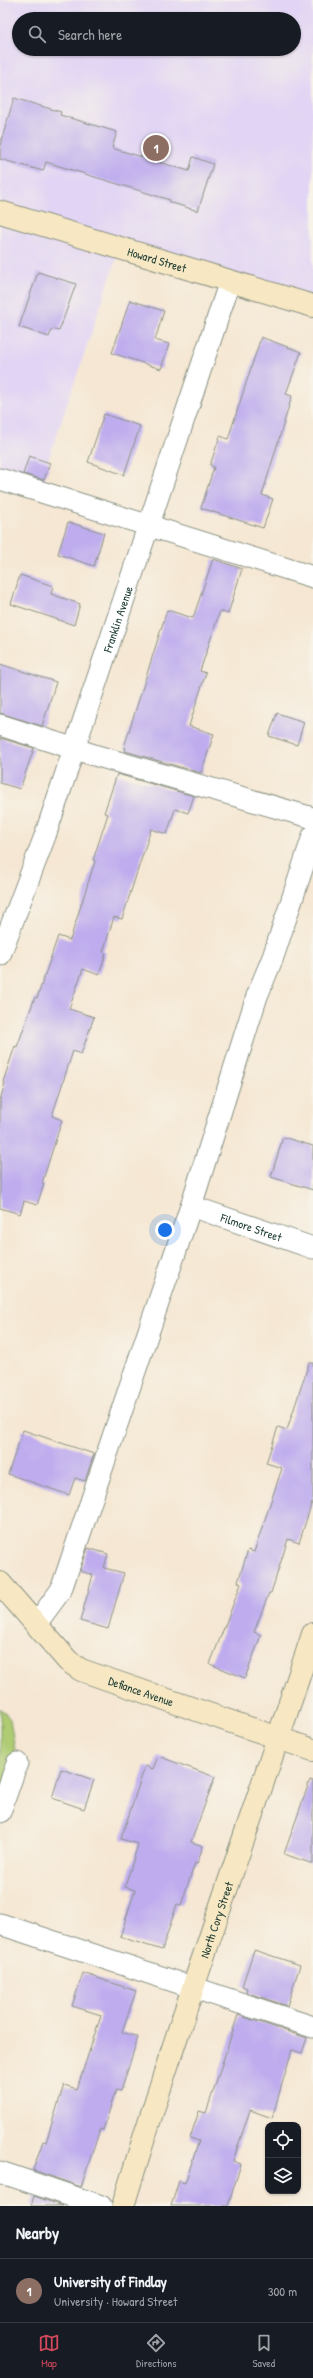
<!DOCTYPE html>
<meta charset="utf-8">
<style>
body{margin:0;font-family:"Patrick Hand",sans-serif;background:#20242c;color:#f1f3f6}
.controls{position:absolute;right:12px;bottom:12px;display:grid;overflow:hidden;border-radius:8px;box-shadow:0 1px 3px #0004}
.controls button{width:36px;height:36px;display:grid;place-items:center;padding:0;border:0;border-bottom:1px solid #363941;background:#171b24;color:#f1f3f6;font:20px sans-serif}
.you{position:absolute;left:165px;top:1230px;width:14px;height:14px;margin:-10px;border:3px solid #fff;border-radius:50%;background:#1a73e8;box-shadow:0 0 0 6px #1a73e833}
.badge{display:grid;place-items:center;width:26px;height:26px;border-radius:50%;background:#d1495b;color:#fff;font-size:13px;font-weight:700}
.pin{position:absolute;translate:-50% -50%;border:2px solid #fff;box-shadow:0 1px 4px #0006}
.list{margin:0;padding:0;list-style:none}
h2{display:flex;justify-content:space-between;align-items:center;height:52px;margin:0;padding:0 16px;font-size:17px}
h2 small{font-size:13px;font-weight:400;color:#9ea1a6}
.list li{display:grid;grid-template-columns:26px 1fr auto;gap:12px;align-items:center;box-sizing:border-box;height:64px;padding:0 16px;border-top:1px solid #363941}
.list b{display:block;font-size:15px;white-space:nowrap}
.list p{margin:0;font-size:13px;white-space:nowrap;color:#9ea1a6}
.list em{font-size:13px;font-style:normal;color:#9ea1a6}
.icon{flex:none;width:22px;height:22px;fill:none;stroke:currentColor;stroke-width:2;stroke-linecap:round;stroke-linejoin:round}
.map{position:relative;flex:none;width:313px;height:2206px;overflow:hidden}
.search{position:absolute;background:#171b24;box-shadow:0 1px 3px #0004;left:12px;right:12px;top:12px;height:44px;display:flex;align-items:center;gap:10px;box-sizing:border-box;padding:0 14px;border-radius:22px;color:#9ea1a6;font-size:15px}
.sheet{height:116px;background:#171b24}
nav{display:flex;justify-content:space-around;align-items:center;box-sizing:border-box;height:56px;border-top:1px solid #363941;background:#171b24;font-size:11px;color:#9ea1a6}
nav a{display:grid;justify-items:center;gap:2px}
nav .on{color:#d1495b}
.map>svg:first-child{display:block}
.built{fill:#e1d4f4;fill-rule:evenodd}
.green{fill:#afcc73;stroke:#678454}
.building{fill:#beacee}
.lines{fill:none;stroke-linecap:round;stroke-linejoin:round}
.street-casing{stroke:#8a9284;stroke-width:23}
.secondary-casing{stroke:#8a9284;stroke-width:24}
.street{stroke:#fff;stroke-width:21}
.secondary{stroke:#f7e8c3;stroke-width:22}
.labels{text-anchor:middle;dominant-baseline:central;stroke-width:3.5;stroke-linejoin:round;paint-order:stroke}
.street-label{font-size:12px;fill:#1f3d34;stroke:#f7f3e8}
</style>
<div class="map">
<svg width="313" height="2206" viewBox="0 0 313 2206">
<rect width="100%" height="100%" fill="#f7f3e8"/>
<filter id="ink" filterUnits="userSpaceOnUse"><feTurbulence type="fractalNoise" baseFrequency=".025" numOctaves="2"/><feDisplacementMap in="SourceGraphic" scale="8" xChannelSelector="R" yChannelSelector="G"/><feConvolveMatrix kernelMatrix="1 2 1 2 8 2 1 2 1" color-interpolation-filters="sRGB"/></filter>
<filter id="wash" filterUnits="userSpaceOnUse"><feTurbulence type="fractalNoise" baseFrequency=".012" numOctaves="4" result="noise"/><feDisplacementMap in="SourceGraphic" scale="16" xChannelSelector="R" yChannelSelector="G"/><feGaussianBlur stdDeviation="0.9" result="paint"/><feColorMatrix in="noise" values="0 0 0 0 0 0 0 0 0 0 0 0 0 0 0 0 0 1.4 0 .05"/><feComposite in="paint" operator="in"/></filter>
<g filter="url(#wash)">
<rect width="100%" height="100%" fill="#f5e7d3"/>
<!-- built -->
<path class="built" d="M0 0H313V307L120 248 38 490 0 479ZM19 19H294V49H19Z"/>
<!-- green -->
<path class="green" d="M0 1708 10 1719 17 1763 0 1812Z"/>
<g id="blocks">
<!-- building -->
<g class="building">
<path d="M14 98 61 112 60 115 117 132 112 148 189 171 193 157 213 164 198 211 169 202 170 200 46 162 43 171 0 159V145Z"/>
<path d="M38 272 76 284 59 331 52 329 49 337 19 327Z"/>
<path d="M130 300 164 311 155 340 169 344 161 369 112 353Z"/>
<path d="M261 337 301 352 286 394 292 396 262 495 273 499 263 528 201 508 214 467 210 465 220 436 228 439Z"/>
<path d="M104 414 140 426 124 475 88 462Z"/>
<path d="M29 456 50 463 44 480 23 474Z"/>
<path d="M68 522 104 533 94 566 58 554Z"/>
<path d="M213 559 242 569 228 614 220 611 200 671 206 673 189 726 214 734 201 773 125 751 126 748 124 747 167 610 193 618Z"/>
<path d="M20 575 53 586 51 594 80 604 74 625 11 604Z"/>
<path d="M0 664 56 682 42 726 0 713Z"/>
<path d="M277 713 304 722 297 745 269 736Z"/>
<path d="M0 738 34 748 20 789 0 783Z"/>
<path d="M117 774 194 796 188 813 175 809 167 834 151 829 122 919 114 917 103 952 106 953 99 975 83 969 69 1009 94 1017 81 1054 73 1051 52 1116 62 1120 42 1183 44 1184 37 1205 24 1201 20 1214 0 1208V1100L5 1083 3 1082 15 1046 17 1047 35 997 37 998 58 936 70 940 95 861 93 860 108 814 104 813Z"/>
<path d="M283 1137 313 1146V1190L271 1177Z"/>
<path d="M309 1363H313V1499L299 1543 288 1539 271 1593H269L254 1632 261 1635 245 1678 210 1664 241 1584 238 1582 248 1550 254 1552 282 1468 266 1463 278 1427 287 1430Z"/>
<path d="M23 1430 94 1454 85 1481 75 1478 69 1495 8 1474Z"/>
<path d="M88 1548 108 1554 104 1568 124 1573 108 1629 80 1621 93 1575 80 1571Z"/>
<path d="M158 1756 215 1777 191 1842 203 1846 197 1864 195 1863 181 1905 177 1904 162 1950 120 1937 135 1890 125 1887 138 1844 121 1839 145 1766 153 1769Z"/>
<path d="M61 1769 94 1780 84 1809 52 1798Z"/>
<path d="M310 1780 313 1781V1864L284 1854Z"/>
<path d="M254 1950 300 1965 287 2006 246 1992 247 1988 242 1986Z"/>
<path d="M83 1973 136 1991 122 2032 138 2037 121 2091 116 2090 103 2130 100 2129 81 2187 33 2170 43 2141 46 2142 64 2085 77 2089 101 2015 72 2006Z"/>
<path d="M238 2015 307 2038 302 2053 292 2050 272 2118 250 2110 233 2161 241 2164 228 2206H171L179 2181 185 2183 199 2141 190 2138 199 2111 206 2113Z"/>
<path d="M34 2196 63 2206H31Z"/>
</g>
</g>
</g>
<g filter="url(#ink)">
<use href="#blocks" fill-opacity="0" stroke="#8a9284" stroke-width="1"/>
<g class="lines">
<!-- street casing -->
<g class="street-casing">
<g id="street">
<path d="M0 479 313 577"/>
<path d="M0 725 94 755 313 818"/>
<path id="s1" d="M0 955 45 836 230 281"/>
<path id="s2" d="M191 1206 313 1248"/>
<path d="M36 1624 61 1590 191 1206 257 996 273 957 313 836"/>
<path d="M0 1812 17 1763"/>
<path d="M0 1924 313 2027"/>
<path d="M0 2172 101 2206"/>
</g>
</g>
<!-- secondary casing -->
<g class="secondary-casing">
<g id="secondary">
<path id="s3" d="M0 212 313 306"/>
<path id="s4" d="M0 1583 68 1661 81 1670 313 1750"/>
<path id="s5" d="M123 2206C181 2014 250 1824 313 1634"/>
</g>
</g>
<!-- street -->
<use href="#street" class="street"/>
<!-- secondary -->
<use href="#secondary" class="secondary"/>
</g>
</g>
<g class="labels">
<!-- street labels -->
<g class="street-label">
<text stroke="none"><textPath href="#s3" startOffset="164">Howard Street</textPath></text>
<text stroke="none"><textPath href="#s1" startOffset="356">Franklin Avenue</textPath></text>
<text stroke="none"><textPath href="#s2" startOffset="64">Filmore Street</textPath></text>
<text stroke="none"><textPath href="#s4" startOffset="183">Defiance Avenue</textPath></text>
<text stroke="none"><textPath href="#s5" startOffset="301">North Cory Street</textPath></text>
</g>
</g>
</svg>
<div class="controls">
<button><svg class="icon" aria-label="locate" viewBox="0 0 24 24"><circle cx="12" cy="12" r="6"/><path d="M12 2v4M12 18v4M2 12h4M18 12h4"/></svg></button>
<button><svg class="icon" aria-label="layers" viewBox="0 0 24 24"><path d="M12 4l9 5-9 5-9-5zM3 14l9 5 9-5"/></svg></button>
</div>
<div class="you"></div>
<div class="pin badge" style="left:156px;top:148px;background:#8d6e63">1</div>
<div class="search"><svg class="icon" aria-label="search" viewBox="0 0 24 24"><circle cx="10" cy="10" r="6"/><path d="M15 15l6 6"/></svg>Search here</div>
</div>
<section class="sheet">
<h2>Nearby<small></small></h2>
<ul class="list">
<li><span class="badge" style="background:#8d6e63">1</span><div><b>University of Findlay</b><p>University · Howard Street</p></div><em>300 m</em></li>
</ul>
</section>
<nav>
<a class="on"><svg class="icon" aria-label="map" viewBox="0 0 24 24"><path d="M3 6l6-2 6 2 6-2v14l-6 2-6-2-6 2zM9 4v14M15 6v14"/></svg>Map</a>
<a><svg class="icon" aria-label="directions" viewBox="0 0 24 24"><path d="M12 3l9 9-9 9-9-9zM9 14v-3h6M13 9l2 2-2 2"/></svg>Directions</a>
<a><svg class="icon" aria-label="saved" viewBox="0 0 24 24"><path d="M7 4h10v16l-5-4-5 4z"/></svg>Saved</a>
</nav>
